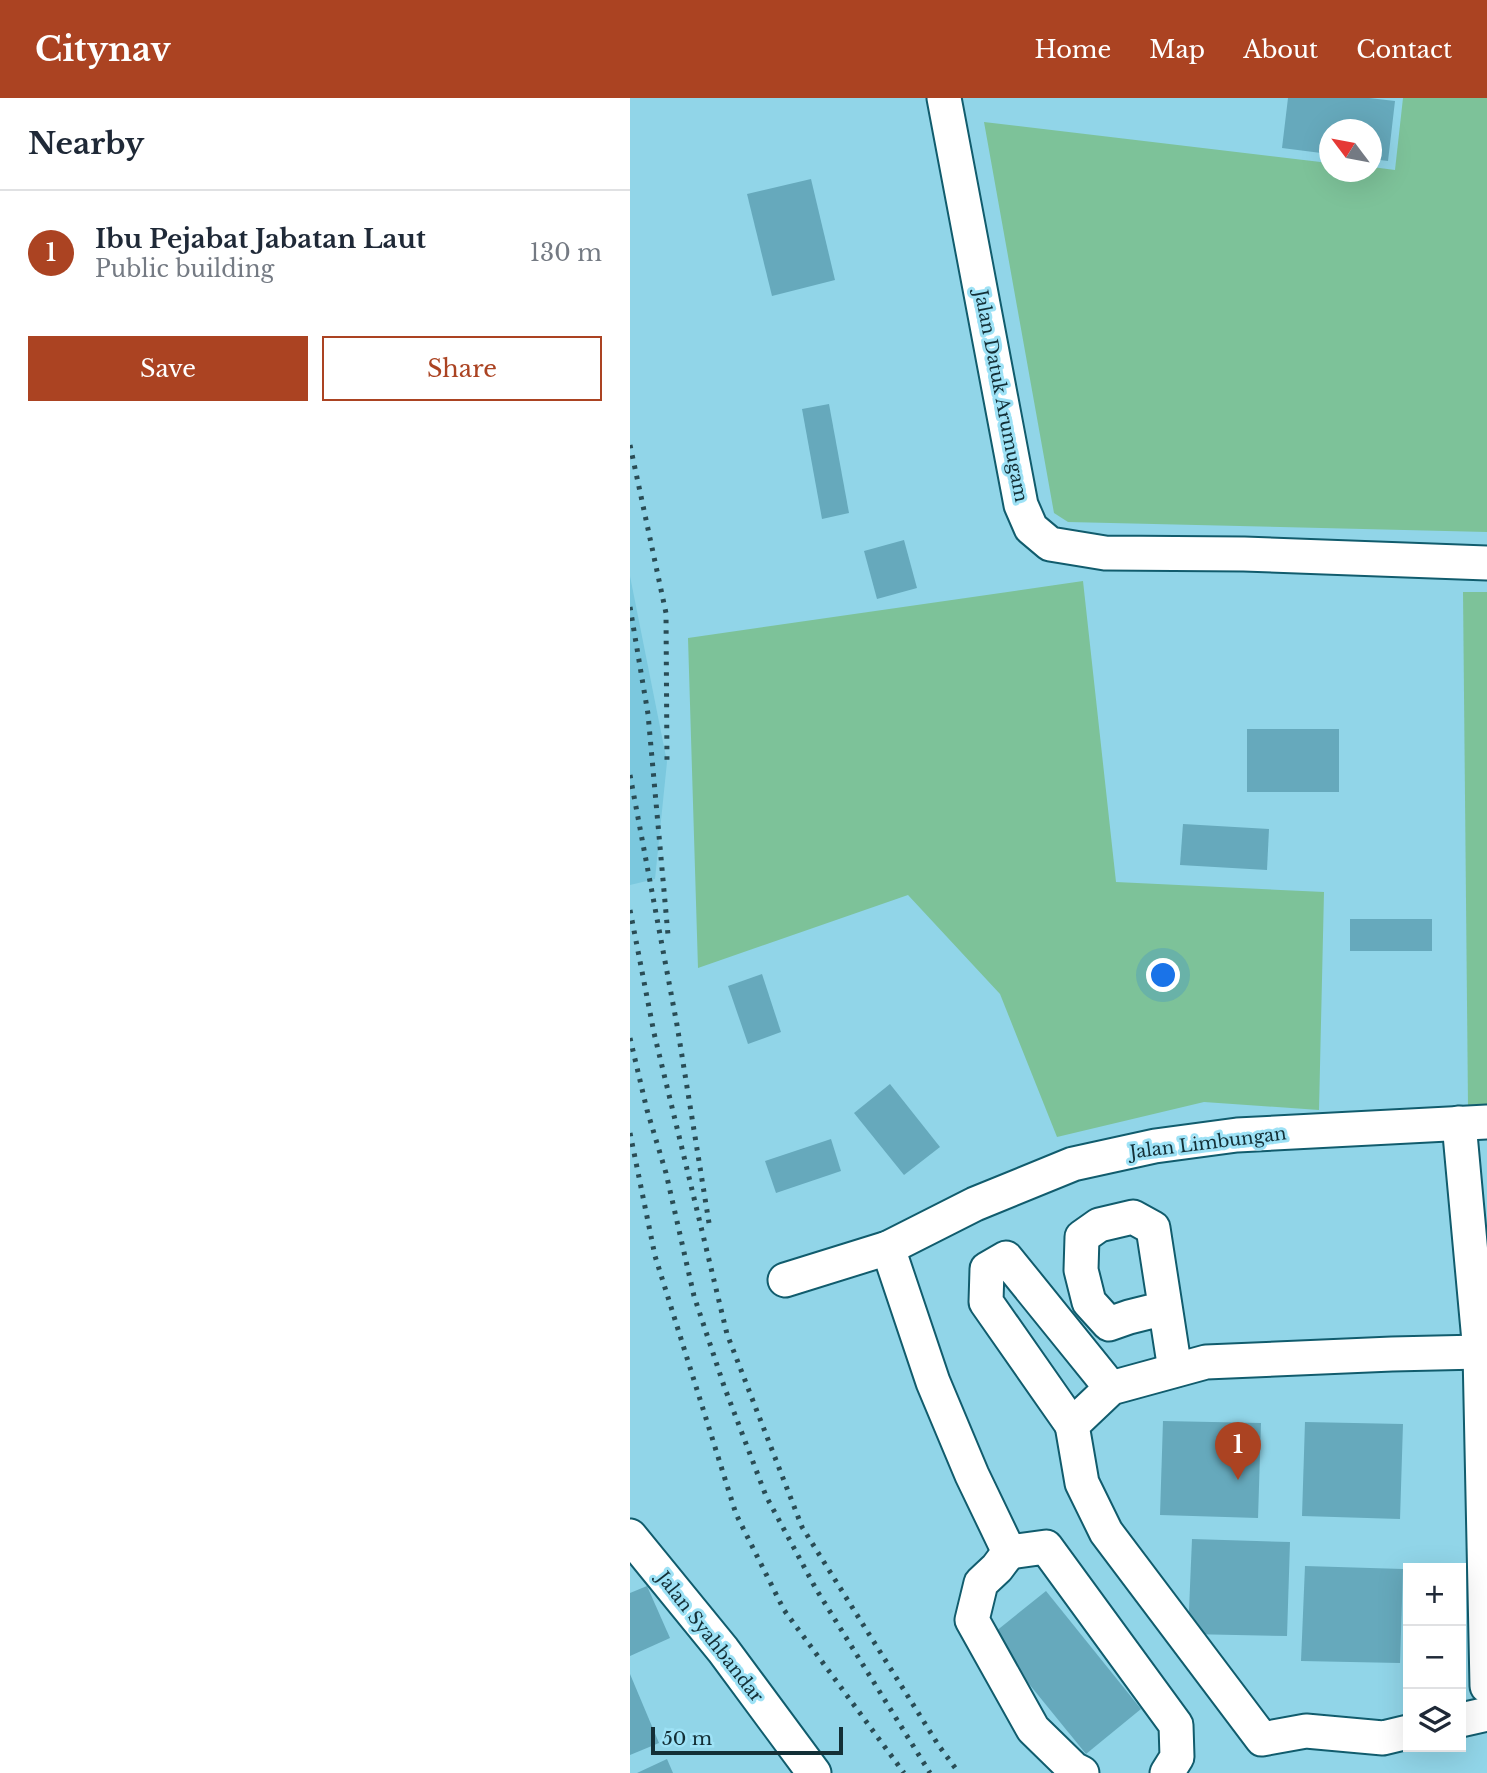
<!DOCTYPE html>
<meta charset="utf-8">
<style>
body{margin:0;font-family:"Libre Baskerville",serif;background:#f6f6f7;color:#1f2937}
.controls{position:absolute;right:21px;bottom:21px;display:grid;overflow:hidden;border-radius:0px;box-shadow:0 7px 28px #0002}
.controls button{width:63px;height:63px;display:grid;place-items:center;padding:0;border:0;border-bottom:2px solid #e0e1e3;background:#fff;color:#1f2937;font:35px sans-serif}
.compass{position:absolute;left:689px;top:21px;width:63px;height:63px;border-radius:50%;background:#fff;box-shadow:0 7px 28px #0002;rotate:302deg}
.scale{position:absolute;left:21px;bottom:18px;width:192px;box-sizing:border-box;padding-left:7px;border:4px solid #132f36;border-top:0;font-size:19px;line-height:24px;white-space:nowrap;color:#132f36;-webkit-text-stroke:5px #9ee2f6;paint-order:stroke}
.you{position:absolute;left:534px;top:878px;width:24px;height:24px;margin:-18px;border:5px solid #fff;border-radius:50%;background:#1a73e8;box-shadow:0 0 0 10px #1a73e833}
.badge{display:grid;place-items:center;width:46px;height:46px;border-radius:50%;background:#ab4322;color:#fff;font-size:23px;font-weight:700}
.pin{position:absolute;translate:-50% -58px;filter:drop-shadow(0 2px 4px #0008)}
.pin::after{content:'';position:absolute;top:37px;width:24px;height:21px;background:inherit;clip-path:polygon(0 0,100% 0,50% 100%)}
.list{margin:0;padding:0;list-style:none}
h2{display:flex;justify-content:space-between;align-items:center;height:91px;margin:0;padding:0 28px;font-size:30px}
h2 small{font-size:23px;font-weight:400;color:#747a83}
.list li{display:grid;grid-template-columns:46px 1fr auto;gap:21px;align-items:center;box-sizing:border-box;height:126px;padding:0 28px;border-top:2px solid #e0e1e3}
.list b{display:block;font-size:26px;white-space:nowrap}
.list p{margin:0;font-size:23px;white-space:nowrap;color:#747a83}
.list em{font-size:23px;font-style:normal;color:#747a83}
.actions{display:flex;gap:14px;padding:21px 28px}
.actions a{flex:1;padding:16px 0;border:2px solid #ab4322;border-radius:0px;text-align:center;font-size:24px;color:#ab4322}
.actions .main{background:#ab4322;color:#fff}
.icon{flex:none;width:38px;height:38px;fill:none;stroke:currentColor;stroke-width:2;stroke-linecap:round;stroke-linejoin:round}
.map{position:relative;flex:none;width:857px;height:1675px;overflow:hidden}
header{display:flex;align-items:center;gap:42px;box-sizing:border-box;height:98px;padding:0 35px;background:#ab4322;color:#fff}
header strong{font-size:33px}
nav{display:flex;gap:38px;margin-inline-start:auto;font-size:24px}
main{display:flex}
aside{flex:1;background:#fff}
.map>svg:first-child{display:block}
.built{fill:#7bc8de}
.green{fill:#7dc299}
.building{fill:#66a9bc}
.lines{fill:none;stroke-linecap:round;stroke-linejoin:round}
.minor-casing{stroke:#115c6d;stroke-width:37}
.minor{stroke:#fff;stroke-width:33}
.rail{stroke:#294c55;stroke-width:5;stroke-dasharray:3.5 7;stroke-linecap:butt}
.labels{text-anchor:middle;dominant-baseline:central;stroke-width:6;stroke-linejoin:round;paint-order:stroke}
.street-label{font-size:18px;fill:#132f36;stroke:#9ee2f6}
</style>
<header>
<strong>Citynav</strong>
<nav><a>Home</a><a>Map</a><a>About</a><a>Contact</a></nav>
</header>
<main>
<aside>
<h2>Nearby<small></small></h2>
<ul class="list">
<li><span class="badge">1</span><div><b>Ibu Pejabat Jabatan Laut</b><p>Public building</p></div><em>130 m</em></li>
</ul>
<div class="actions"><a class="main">Save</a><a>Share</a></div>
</aside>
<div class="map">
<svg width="857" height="1675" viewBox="0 0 857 1675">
<rect width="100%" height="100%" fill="#91d5e8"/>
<!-- built -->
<path class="built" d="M0 478 37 664 25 781 0 787Z"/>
<!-- green -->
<g class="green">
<path d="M773 0H857V434L438 424 424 415 354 24 699 65V74H741L742 69 765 72Z"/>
<path d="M453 483 486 784 694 794 689 1012 574 1004 427 1039 370 896 278 797 68 870 58 540Z"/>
<path d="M833 494H857V1006L838 1007Z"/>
</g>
<!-- building -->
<g class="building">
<path d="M658 0H739L765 3 758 63 741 61V32H699V56L652 50Z"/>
<path d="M181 81 205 182 142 198 117 96Z"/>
<path d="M199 306 219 415 192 421 172 311Z"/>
<path d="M274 442 287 490 247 501 234 453Z"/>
<rect x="617" y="631" width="92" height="63"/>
<path d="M553 726 639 731 637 772 550 767Z"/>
<rect x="720" y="821" width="82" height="32"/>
<path d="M132 876 151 934 118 946 98 888Z"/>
<path d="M260 986 310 1049 274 1077 224 1015Z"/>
<path d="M201 1041 211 1073 146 1095 135 1063Z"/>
<path d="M533 1323 631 1325 628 1420 530 1417Z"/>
<path d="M675 1324 773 1326 770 1421 672 1418Z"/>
<path d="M562 1441 660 1444 657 1538 558 1536Z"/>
<path d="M675 1468 773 1471 770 1565 671 1563Z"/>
<path d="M17 1488 40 1540 0 1558V1495Z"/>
<path d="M416 1493 511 1611 456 1656 360 1538Z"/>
<path d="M0 1576 29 1645 0 1657Z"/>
<path d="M37 1661 43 1675H7Z"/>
</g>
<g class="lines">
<!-- minor casing -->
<g class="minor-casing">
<g id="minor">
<path d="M314 0 391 407 401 430 420 446 475 455 614 456 857 465"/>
<path d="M829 1025 850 1254 857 1588"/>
<path d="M258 1150 303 1284 342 1377 379 1454 416 1449 546 1627 547 1659 537 1675"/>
<path d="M155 1182 258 1150 345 1106 443 1066 525 1048 607 1037 857 1024"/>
<path d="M535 1210 499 1219 479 1226 459 1204 451 1172 452 1139 469 1127 503 1119 523 1130 545 1272"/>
<path d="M442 1327 356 1204 357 1171 376 1160 481 1290"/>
<path d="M0 1438 93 1552 184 1675"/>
<path d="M379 1454 367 1470 351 1485 342 1522 403 1631 444 1671 452 1675"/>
<path d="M831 1622 857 1616"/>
<path d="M778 1634 753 1640 676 1633 632 1641 476 1434 452 1385 442 1327 481 1290 576 1264 762 1256 850 1254"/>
</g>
</g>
<!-- minor -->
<use href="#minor" class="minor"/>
<!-- rail -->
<g class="rail">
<path d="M0 347 36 515 37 664"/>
<path d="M0 509 18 616 38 837"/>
<path d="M0 677 47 927 79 1125"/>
<path d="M0 812 24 935 97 1236 172 1429 309 1648 329 1675"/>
<path d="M0 940 17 1012 36 1075 64 1198 94 1288 136 1398 186 1491 300 1675"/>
<path d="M0 1035 25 1158 106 1416 154 1512 274 1675"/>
</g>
</g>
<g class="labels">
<!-- street labels -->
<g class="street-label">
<text transform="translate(371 298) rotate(79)">Jalan Datuk Arumugam</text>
<text transform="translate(578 1045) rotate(-7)">Jalan Limbungan</text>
<text transform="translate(80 1539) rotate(52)">Jalan Syahbandar</text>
</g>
</g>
</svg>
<div class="controls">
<button>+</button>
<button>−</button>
<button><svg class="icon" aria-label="layers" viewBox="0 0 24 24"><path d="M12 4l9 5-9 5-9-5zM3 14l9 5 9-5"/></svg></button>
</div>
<svg class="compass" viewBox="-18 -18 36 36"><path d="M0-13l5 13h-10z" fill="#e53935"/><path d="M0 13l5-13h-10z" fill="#747a83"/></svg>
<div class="scale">50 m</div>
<div class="you"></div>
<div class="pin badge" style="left:608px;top:1382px">1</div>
</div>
</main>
